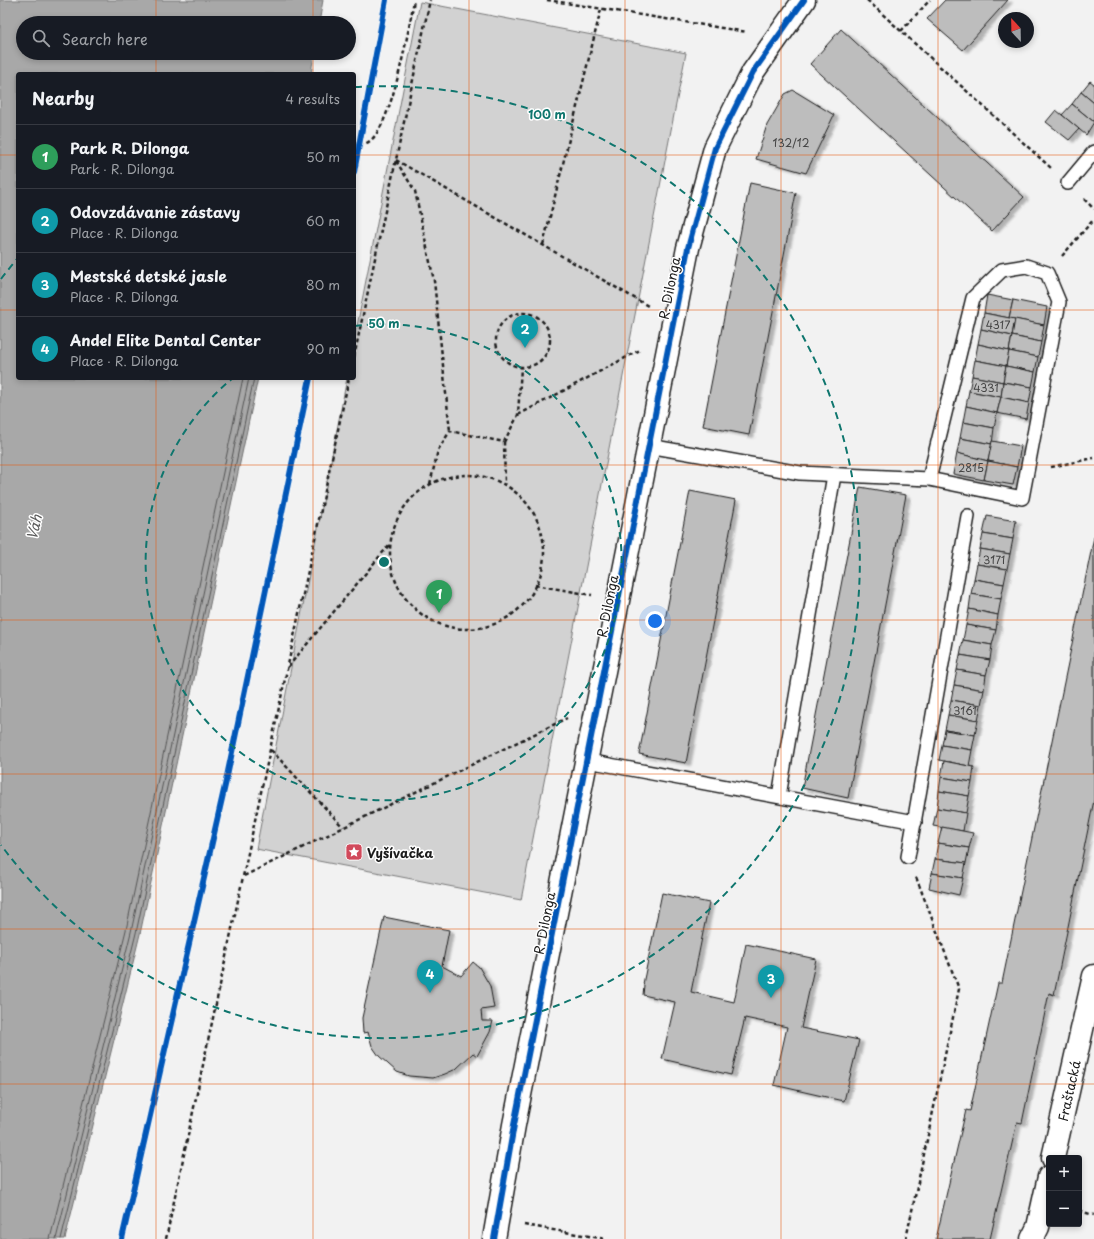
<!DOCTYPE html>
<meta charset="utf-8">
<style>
body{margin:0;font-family:"Playpen Sans",sans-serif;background:#20242c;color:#f1f3f6}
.controls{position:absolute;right:12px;bottom:12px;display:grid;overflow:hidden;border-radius:4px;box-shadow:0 2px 6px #0003}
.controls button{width:36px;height:36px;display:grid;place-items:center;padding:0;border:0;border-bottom:1px solid #363941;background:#171b24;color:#f1f3f6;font:20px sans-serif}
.compass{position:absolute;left:998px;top:12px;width:36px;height:36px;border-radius:50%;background:#171b24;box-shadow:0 2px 6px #0003;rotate:338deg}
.you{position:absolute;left:655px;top:621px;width:14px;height:14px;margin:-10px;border:3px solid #fff;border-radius:50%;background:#1a73e8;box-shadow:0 0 0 6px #1a73e833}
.badge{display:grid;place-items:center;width:26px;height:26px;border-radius:50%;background:#0f766e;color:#fff;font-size:13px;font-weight:700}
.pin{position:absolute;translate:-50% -33px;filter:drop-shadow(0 1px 2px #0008)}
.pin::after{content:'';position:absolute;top:21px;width:14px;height:12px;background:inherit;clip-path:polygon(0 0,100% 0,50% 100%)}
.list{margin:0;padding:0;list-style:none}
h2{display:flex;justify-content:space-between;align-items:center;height:52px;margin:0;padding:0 16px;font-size:17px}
h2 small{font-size:13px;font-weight:400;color:#9ea1a6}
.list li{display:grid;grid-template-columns:26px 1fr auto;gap:12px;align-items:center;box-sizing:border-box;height:64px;padding:0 16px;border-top:1px solid #363941}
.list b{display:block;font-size:15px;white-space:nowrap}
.list p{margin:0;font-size:13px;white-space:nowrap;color:#9ea1a6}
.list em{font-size:13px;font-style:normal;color:#9ea1a6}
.icon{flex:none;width:22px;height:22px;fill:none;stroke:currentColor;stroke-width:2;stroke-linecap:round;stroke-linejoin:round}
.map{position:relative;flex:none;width:1094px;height:1239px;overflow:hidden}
.search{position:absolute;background:#171b24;box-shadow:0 2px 6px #0003;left:16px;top:16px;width:340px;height:44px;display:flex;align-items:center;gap:10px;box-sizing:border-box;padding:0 14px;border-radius:22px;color:#9ea1a6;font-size:15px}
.panel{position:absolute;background:#171b24;box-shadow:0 2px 6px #0003;left:16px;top:72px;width:340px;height:308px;border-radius:4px}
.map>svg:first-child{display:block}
.green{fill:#d2d2d2;stroke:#777}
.water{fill:#a8a8a8;stroke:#707070}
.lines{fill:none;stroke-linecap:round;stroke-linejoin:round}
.shore{stroke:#545454;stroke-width:1}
.building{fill:#bdbdbd;stroke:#1c1c1c;filter:url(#shadow)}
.service-casing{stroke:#1c1c1c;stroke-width:16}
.minor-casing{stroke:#1c1c1c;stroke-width:25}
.path{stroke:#1c1c1c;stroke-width:2.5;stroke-dasharray:4 3;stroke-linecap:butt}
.service{stroke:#fff;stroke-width:13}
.minor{stroke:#fff;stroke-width:22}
.cycleway-casing{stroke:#fff;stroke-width:8}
.cycleway{stroke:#0057b8;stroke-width:6}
.grid{fill:none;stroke:#e8590c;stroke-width:1;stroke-opacity:0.55}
.ring{fill:none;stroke:#0f766e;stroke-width:2;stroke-dasharray:7 5}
.labels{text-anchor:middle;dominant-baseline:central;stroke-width:3;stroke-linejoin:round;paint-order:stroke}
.number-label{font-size:11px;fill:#444}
.street-label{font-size:13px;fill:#1c1c1c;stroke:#fff}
.poi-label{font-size:13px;font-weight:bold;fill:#1c1c1c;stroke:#fff;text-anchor:start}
.water-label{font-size:14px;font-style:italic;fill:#5b5b5b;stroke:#fff}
.centre{fill:#0f766e;stroke:#fff;stroke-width:2}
.ring-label{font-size:12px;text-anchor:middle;font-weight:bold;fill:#0f766e;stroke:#fff;stroke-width:3;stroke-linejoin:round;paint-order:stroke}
</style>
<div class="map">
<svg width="1094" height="1239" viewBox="0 0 1094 1239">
<defs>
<filter id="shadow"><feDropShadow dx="4.5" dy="2.5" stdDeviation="1" flood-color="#0004"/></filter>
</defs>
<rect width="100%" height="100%" fill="#f2f2f2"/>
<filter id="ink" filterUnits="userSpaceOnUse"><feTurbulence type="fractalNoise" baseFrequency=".025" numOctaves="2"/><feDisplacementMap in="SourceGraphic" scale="8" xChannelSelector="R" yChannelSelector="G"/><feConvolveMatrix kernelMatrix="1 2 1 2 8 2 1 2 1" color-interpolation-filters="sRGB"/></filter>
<g filter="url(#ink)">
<!-- green -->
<path class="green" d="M420 2 686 53 521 900 256 849 347 378H354V342Z"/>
<!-- water -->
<path class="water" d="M0 0H323L319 23H23V53H314L311 74H18V378H258L140 934 65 1239H0Z"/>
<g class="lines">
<!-- shore -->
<g class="shore">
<path d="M50 1239 126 930 243 378"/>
<path d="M56 1239 131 932 249 378"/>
<path d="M61 1239 136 933 254 378"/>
</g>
</g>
<!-- building -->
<g class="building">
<path d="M945 0H1008L963 50 927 19Z"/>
<path d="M841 29 1024 197 992 231 810 64Z"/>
<path d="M1090 81 1094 84V103L1081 92Z"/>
<path d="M793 90 834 115 806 173 756 159 767 125 785 94Z"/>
<path d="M1081 92 1094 103V122L1072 104Z"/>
<path d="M1072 104 1094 122 1086 135 1062 115Z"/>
<path d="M1056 110 1079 129 1069 140 1046 122Z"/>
<path d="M750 183 796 193 749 435 703 426Z"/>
<path d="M987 295 1013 300 1009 318 984 313Z"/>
<path d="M1013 300 1047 307 1044 325 1009 318Z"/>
<path d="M984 313 1015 319 1012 336 981 329Z"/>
<path d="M1015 319 1044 325 1041 342 1012 336Z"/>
<path d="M981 329 1012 336 1009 351 978 344Z"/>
<path d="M1012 336 1041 342 1038 357 1009 351Z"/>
<path d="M978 344 1009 351 1006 366 975 360Z"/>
<path d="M1009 351 1038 357 1035 372 1006 366Z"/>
<path d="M975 360 1006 366 1003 382 972 376Z"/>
<path d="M1006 366 1035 372 1032 387 1003 382Z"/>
<path d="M972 376 1003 382 1001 397 969 391Z"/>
<path d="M1003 382 1032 387 1029 403 1001 397Z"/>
<path d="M969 391 1001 397 997 413 966 406Z"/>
<path d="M1001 397 1029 403 1026 419 997 413Z"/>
<path d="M966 406 997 413 994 428 963 422Z"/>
<path d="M963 422 994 428 992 444 960 438Z"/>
<path d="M960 438 992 444 988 461 957 453Z"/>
<path d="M992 441 1021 446 1017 467 988 461Z"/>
<path d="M957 453 988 461 984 480 953 474Z"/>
<path d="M988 461 1017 467 1013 485 984 480Z"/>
<path d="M860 487 906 495 848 798 802 788Z"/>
<path d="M690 491 736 500 686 763 639 754Z"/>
<path d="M987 516 1016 521 1013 539 983 534Z"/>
<path d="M983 534 1013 539 1010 554 980 549Z"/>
<path d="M1094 537V800L1054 995 1049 993 1022 1123 1017 1122 990 1239H936L966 1110 970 1111 998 983H1002Z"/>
<path d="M980 549 1010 554 1007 569 977 564Z"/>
<path d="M977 564 1007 569 1004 584 974 579Z"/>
<path d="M974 579 1004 584 1001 599 971 594Z"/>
<path d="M971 594 1001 599 998 615 969 609Z"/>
<path d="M969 609 998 615 996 630 966 625Z"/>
<path d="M966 625 996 630 992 645 963 640Z"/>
<path d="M963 640 992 645 990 660 960 655Z"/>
<path d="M960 655 990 660 986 675 957 670Z"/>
<path d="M957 670 986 675 984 690 954 685Z"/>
<path d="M954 685 984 690 981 705 951 700Z"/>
<path d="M951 700 981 705 978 720 948 715Z"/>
<path d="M948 715 978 720 975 735 945 730Z"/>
<path d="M945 730 975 735 972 750 942 745Z"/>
<path d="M942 745 972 750 969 766 939 760Z"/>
<path d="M944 761 974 767 972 782 941 777Z"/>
<path d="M941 777 972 782 969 796 939 791Z"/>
<path d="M939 791 969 796 966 813 937 808Z"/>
<path d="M937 808 966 813 963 831 933 826Z"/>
<path d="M942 827 973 833 969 848 938 843Z"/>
<path d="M938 843 969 848 966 863 935 859Z"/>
<path d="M935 859 966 863 963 878 932 873Z"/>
<path d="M932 873 963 878 959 895 929 888Z"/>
<path d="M662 893 709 903 691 992 734 1002 746 944 816 959 801 1028 859 1040 844 1101 774 1085 787 1027 745 1018 731 1075 662 1059 675 1002 643 995 644 985 643 984Z"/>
<path d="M384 917 449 930 442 966 461 976 473 962 479 967 490 986 494 1008 481 1010 482 1021H493L490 1032 477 1056 473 1053 456 1069 445 1074 433 1078 409 1076 397 1072 379 1056 372 1046 368 1032 363 1033 362 1018Z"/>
</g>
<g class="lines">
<!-- service casing -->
<g class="service-casing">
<g id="service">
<path d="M1068 183 1094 152"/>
<path d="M649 446 800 473 929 479 973 298 1002 270 1026 266 1047 273 1059 302 1022 498 929 479"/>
<path d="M588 761 915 822"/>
<path d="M779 796 834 475"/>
<path d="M908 857 968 516"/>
</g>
</g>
<!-- minor casing -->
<g class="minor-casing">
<g id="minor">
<path id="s1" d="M1053 1158 1094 976"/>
<path d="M494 1239 514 1125 688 248 715 148 753 72 804 0"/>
<path d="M1032 1239 1038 1227 1049 1177"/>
</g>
</g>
<!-- path -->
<g class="path">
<path d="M547 0 747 32"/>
<path d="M867 0 1051 168"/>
<path d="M901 31 930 0"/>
<path d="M360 146C364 144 368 143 371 140 392 123 409 29 414 0"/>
<path d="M396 160 648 306"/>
<path d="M396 161 415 191 434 281 450 431"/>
<path d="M1084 199 1094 209"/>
<path d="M543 245 601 9"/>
<path d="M1062 256 1094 219"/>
<circle cx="523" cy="340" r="27"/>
<path d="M354 357 430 0"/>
<path d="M518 415 640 350"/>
<path d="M504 442 518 415 521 367"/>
<path d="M1051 467 1094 458"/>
<circle cx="467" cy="552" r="77"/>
<path d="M430 484 438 450 450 431 504 442 505 485"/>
<path d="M535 585 592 595"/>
<path d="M288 667 389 545"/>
<path d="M271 750 343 827"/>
<path d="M244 876 567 718"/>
<path d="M1079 1211 1094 1215"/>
<path d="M524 1225 606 1239"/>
<path d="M166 1239 349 378"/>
<path d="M906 1239 959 989 916 877"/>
</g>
<!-- service -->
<use href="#service" class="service"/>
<!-- minor -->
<use href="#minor" class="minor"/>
<!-- cycleway casing -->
<g class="cycleway-casing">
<g id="cycleway">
<path d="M354 172 386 0"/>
<path d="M122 1239 226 781 310 378"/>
<path d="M494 1239 514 1125 688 248 715 148 753 72 804 0"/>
</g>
</g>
<!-- cycleway -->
<use href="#cycleway" class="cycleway"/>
</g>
</g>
<!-- grid -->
<path class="grid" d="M156 0V23M313 0V23M469 0V1239M625 0V1239M781 0V1239M938 0V1239M156 53V74M313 53V74M0 155H18M354 155H1094M0 310H18M354 310H1094M156 378V1239M313 378V1239M0 465H1094M0 620H1094M0 774H1094M0 929H1094M0 1084H1094"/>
<!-- distance rings -->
<g class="ring">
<path d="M355 326A238 238 0 1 1 233 378"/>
<path d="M1 279A476 476 0 0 1 17 259M355 87A476 476 0 1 1 1 845"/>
</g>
<!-- icons -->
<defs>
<g id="sight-square" transform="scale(0.9)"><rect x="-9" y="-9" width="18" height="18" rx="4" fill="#d1495b" stroke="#fff"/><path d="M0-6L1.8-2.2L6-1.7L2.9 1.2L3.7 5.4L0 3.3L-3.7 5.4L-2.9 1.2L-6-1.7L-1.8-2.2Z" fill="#fff"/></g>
</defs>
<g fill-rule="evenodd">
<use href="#sight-square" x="354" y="852"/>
</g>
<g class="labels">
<!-- number labels -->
<g class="number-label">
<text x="791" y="142">132/12</text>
<text x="998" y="324">4317</text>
<text x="986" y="387">4331</text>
<text x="971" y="467">2815</text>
<text x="994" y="559">3171</text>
<text x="965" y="710">3161</text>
</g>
<!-- street labels -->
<g class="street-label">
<text transform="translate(669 288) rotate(-79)">R. Dilonga</text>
<text transform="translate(607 606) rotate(-79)">R. Dilonga</text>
<text transform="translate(544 923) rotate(-79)">R. Dilonga</text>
<text stroke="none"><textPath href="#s1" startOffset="69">Fraštacká</textPath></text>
</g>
<!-- poi labels -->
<g class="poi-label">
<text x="367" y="852">Vyšívačka</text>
</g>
<!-- water labels -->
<g class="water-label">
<text transform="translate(34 527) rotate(-77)">Váh</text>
</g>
</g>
<circle cx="384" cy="562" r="6" class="centre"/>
<g class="ring-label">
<text x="547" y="119">100 m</text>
<text x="384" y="328">50 m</text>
</g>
</svg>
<div class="controls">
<button>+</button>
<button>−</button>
</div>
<svg class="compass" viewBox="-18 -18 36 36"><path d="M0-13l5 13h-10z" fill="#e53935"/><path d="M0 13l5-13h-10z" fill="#9ea1a6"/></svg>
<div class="you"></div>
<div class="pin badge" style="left:439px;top:613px;background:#2e9e5b">1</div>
<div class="pin badge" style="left:525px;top:348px;background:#0f9aa8">2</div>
<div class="pin badge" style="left:771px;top:998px;background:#0f9aa8">3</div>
<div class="pin badge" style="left:430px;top:993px;background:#0f9aa8">4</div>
<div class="search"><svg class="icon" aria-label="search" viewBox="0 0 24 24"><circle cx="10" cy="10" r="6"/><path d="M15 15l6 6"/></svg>Search here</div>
<section class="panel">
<h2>Nearby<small>4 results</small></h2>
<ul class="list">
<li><span class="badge" style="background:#2e9e5b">1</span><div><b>Park R. Dilonga</b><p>Park · R. Dilonga</p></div><em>50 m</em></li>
<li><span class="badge" style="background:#0f9aa8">2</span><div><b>Odovzdávanie zástavy</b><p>Place · R. Dilonga</p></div><em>60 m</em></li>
<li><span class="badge" style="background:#0f9aa8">3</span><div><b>Mestské detské jasle</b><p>Place · R. Dilonga</p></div><em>80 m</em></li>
<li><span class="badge" style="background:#0f9aa8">4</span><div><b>Andel Elite Dental Center</b><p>Place · R. Dilonga</p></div><em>90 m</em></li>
</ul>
</section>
</div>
